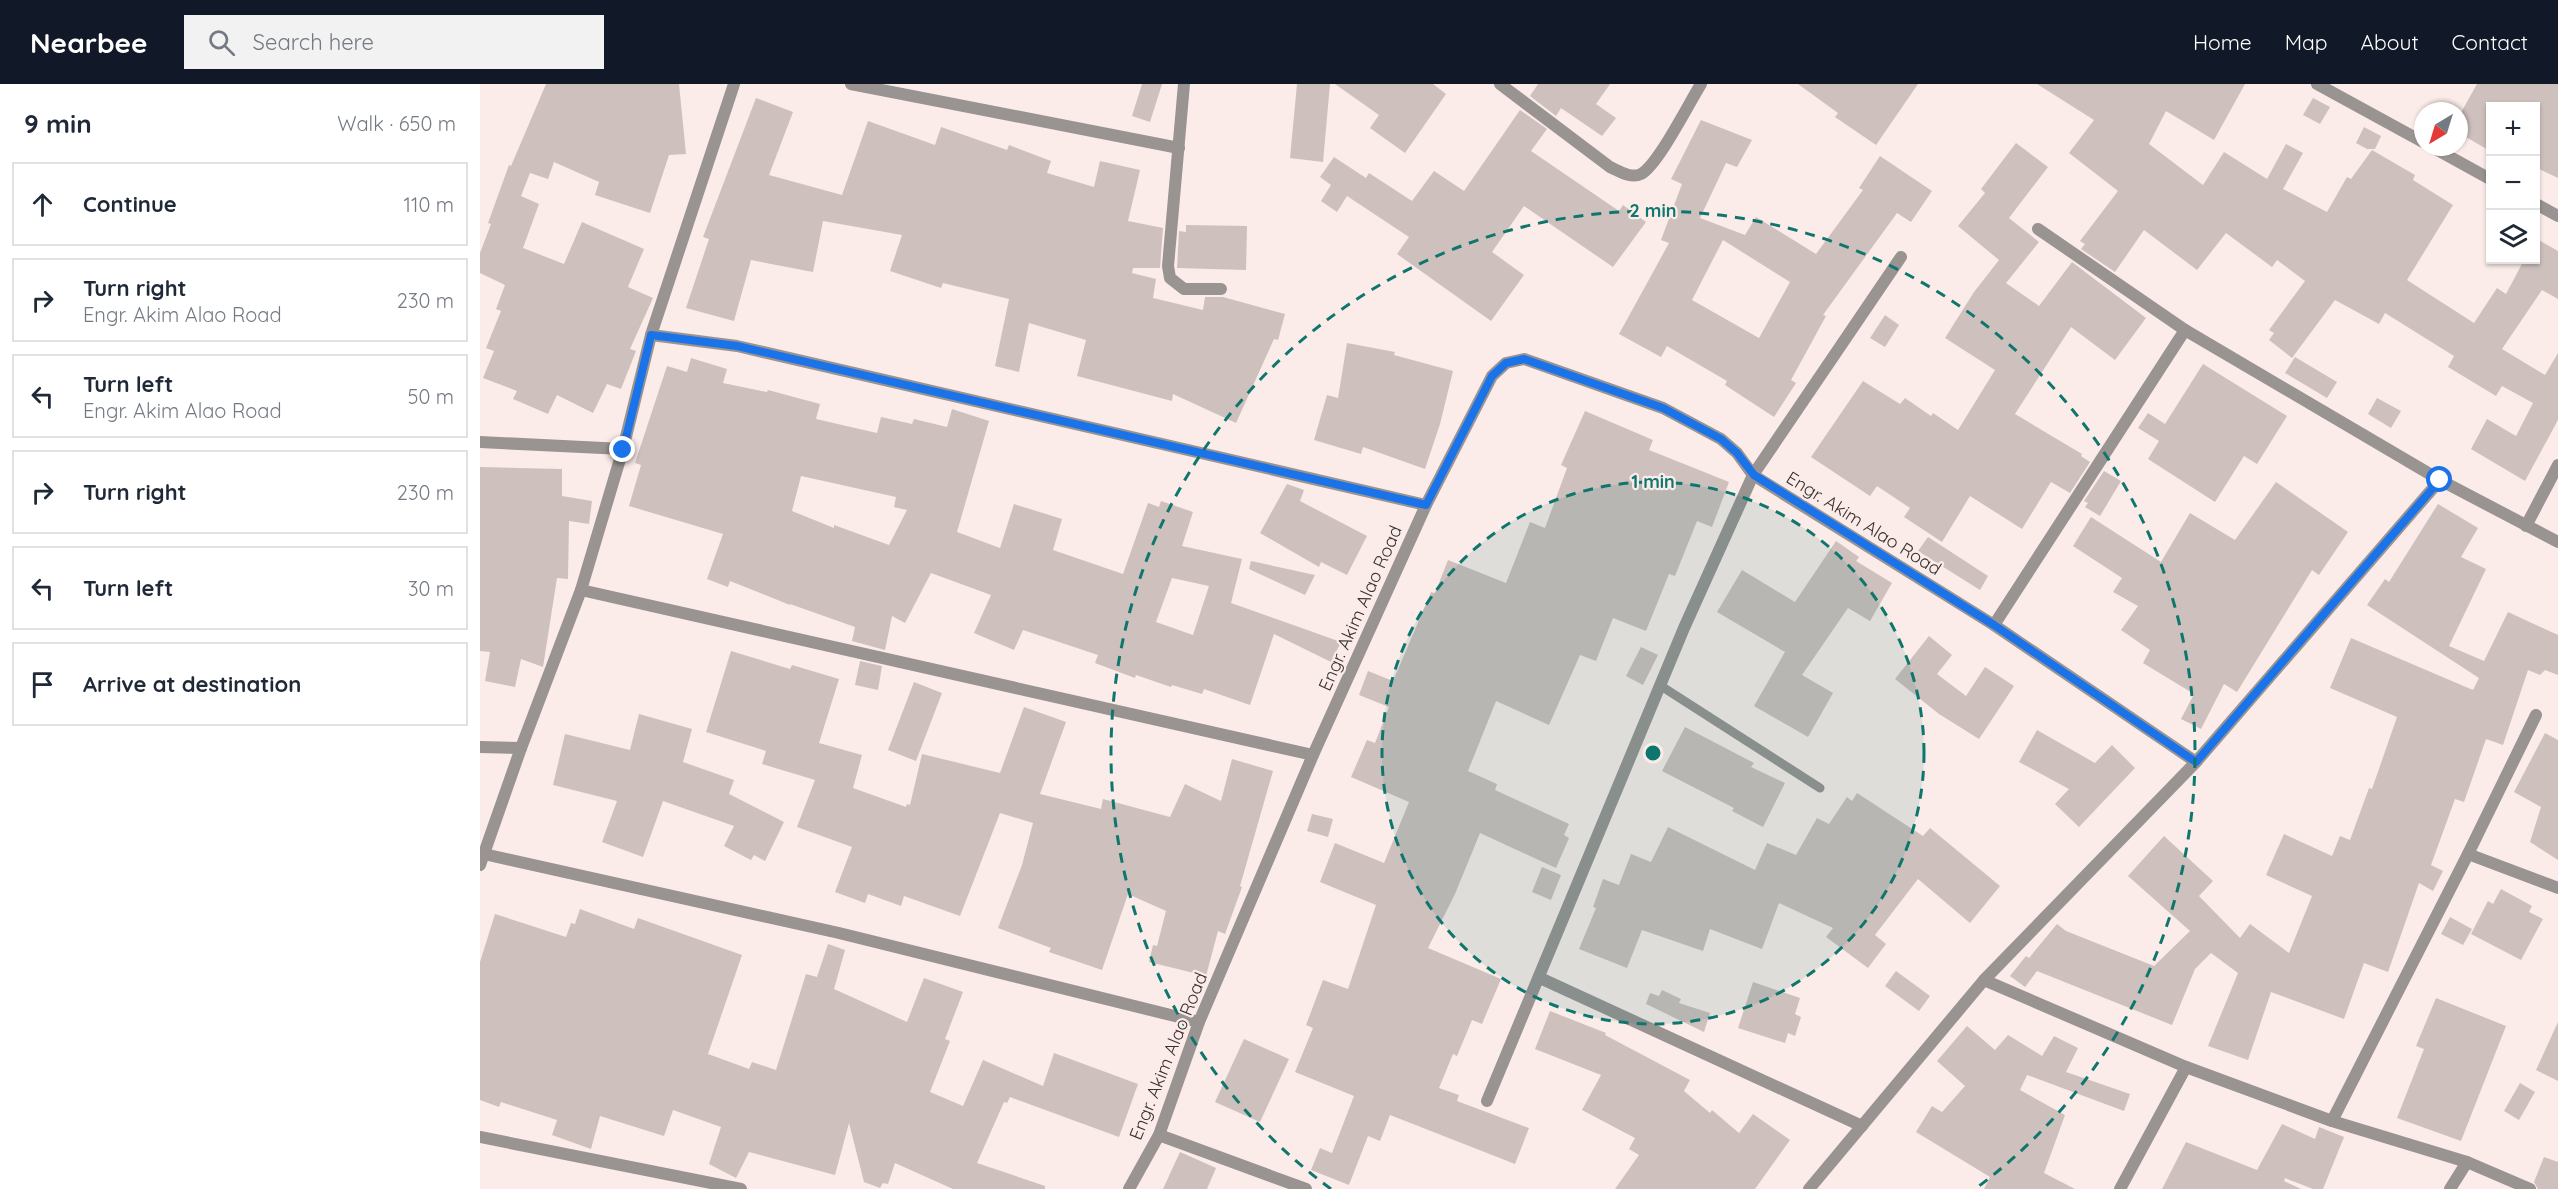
<!DOCTYPE html>
<meta charset="utf-8">
<style>
body{margin:0;font-family:Quicksand,sans-serif;background:#f2f2f3;color:#1f2937}
.controls{position:absolute;right:18px;top:18px;display:grid;overflow:hidden;border-radius:0px;box-shadow:0 2px 4px #0004}
.controls button{width:54px;height:54px;display:grid;place-items:center;padding:0;border:0;border-bottom:2px solid #e0e1e3;background:#fff;color:#1f2937;font:30px sans-serif}
.compass{position:absolute;left:1934px;top:18px;width:54px;height:54px;border-radius:50%;background:#fff;box-shadow:0 2px 4px #0004;rotate:218deg}
.stop{position:absolute;width:18px;height:18px;margin:-14px;border:4px solid #1a73e8;border-radius:50%;background:#fff}
.stop.end{background:#1a73e8;border-color:#fff;box-shadow:0 2px 6px #0008}
.list{margin:0;padding:0;list-style:none}
h2{display:flex;justify-content:space-between;align-items:center;height:78px;margin:0;padding:0 24px;font-size:26px}
h2 small{font-size:20px;font-weight:400;color:#747a83}
.list li{display:grid;grid-template-columns:39px 1fr auto;gap:18px;align-items:center;box-sizing:border-box;height:84px;margin:0 12px 12px;padding:0 12px;border:2px solid #e0e1e3;border-radius:0px}
.list b{display:block;font-size:22px;white-space:nowrap}
.list p{margin:0;font-size:20px;white-space:nowrap;color:#747a83}
.list em{font-size:20px;font-style:normal;color:#747a83}
.icon{flex:none;width:33px;height:33px;fill:none;stroke:currentColor;stroke-width:2;stroke-linecap:round;stroke-linejoin:round}
.map{position:relative;flex:none;width:2078px;height:1105px;overflow:hidden}
header{display:flex;align-items:center;gap:36px;box-sizing:border-box;height:84px;padding:0 30px;background:#111827;color:#fff}
header strong{font-size:28px}
nav{display:flex;gap:33px;margin-inline-start:auto;font-size:21px}
.search{width:420px;height:54px;background:#f2f2f3;display:flex;align-items:center;gap:15px;box-sizing:border-box;padding:0 21px;border-radius:0px;color:#747a83;font-size:22px}
main{display:flex}
aside{flex:1;background:#fff}
.map>svg:first-child{display:block}
.building{fill:#cec0bd;fill-rule:evenodd}
.lines{fill:none;stroke-linecap:round;stroke-linejoin:round}
.service{stroke:#999392;stroke-width:9}
.minor{stroke:#999392;stroke-width:12}
.route{stroke:#1a73e8;stroke-width:8}
.ring{fill:none;stroke:#0f766e;stroke-width:3;stroke-dasharray:10 8}
.labels{text-anchor:middle;dominant-baseline:central;stroke-width:4.5;stroke-linejoin:round;paint-order:stroke}
.street-label{font-size:18px;fill:#36312f;stroke:#fbece9}
.centre{fill:#0f766e;stroke:#fbece9;stroke-width:3}
.ring-label{font-size:18px;text-anchor:middle;font-weight:bold;fill:#0f766e;stroke:#fbece9;stroke-width:4.5;stroke-linejoin:round;paint-order:stroke}
</style>
<header>
<strong>Nearbee</strong>
<div class="search"><svg class="icon" aria-label="search" viewBox="0 0 24 24"><circle cx="10" cy="10" r="6"/><path d="M15 15l6 6"/></svg>Search here</div>
<nav><a>Home</a><a>Map</a><a>About</a><a>Contact</a></nav>
</header>
<main>
<aside>
<h2>9 min<small>Walk · 650 m</small></h2>
<ul class="list">
<li><svg class="icon" aria-label="ahead" viewBox="0 0 24 24"><path d="M12 20V5M6 11l6-6 6 6"/></svg><div><b>Continue</b></div><em>110 m</em></li>
<li><svg class="icon" aria-label="right" viewBox="0 0 24 24"><path d="M7 20v-9h11M14 6l5 5-5 5"/></svg><div><b>Turn right</b><p>Engr. Akim Alao Road</p></div><em>230 m</em></li>
<li><svg class="icon" aria-label="left" viewBox="0 0 24 24"><path d="M17 20v-9H6M10 6l-5 5 5 5"/></svg><div><b>Turn left</b><p>Engr. Akim Alao Road</p></div><em>50 m</em></li>
<li><svg class="icon" aria-label="right" viewBox="0 0 24 24"><path d="M7 20v-9h11M14 6l5 5-5 5"/></svg><div><b>Turn right</b></div><em>230 m</em></li>
<li><svg class="icon" aria-label="left" viewBox="0 0 24 24"><path d="M17 20v-9H6M10 6l-5 5 5 5"/></svg><div><b>Turn left</b></div><em>30 m</em></li>
<li><svg class="icon" aria-label="arrive" viewBox="0 0 24 24"><path d="M6 21V4h12l-3 4 3 4H6"/></svg><div><b>Arrive at destination</b></div></li>
</ul>
</aside>
<div class="map">
<svg width="2078" height="1105" viewBox="0 0 2078 1105">
<rect width="100%" height="100%" fill="#fbece9"/>
<!-- building -->
<g class="building">
<path d="M66 0H199L206 70 189 71 170 129 115 111 119 98 74 78 68 95 50 89 41 112 59 120 43 164 84 180 102 138 164 165 148 203 173 214 150 265 156 267 141 305 127 300 113 329 77 311 68 330 33 315 37 307 3 294 14 267 6 264 21 227 16 225 25 201 0 189V169L11 140 8 139 29 81 31 82Z"/>
<path d="M662 0H682L670 38 652 32Z"/>
<path d="M817 0H850L843 78 810 74Z"/>
<path d="M855 0H953L966 10 925 69 890 44 899 31Z"/>
<path d="M1058 0H1130L1116 20 1136 34 1122 52 1081 24 1076 32 1050 12Z"/>
<path d="M1318 0H1438L1396 61 1355 33 1358 29Z"/>
<path d="M1557 0H1765L1734 56 1686 27 1669 60 1723 101 1744 68 1787 95 1806 60 1823 69 1803 105 1847 128 1867 93 1871 95 1892 66 1935 91 1933 96 1973 121 1927 196 1994 239 2017 204 2026 210 2044 176H2055V154L2078 167V215L2062 206 2022 265 2065 291 2078 269V336L2045 397 1991 365 2007 335 2036 352 2053 319 2022 302 2016 312 1968 283 1974 272 1905 229 1899 240 1855 216 1812 274 1789 256 1794 249 1789 246 1825 197 1797 176 1792 183 1746 149 1717 186 1664 146 1635 188 1601 165 1605 160 1600 157 1638 107 1589 69 1614 36Z"/>
<path d="M1997 0H2078V94L2055 83V22H2010V67L1979 49V32Z"/>
<path d="M276 14 313 28 289 91 362 111 388 37 455 61 461 43 527 66 529 61 571 77 567 89 614 103 620 77 660 86 648 137 683 144 680 184H653L652 189 676 195 673 214 723 226 725 213H743L805 230 798 256 794 255 756 339 693 310 692 317 597 292 606 256 549 239 539 288 515 282 529 215 463 199 461 204 410 187 422 151 343 137 333 188 271 176 254 237 206 224 229 155 223 153Z"/>
<path d="M1833 14 1850 23 1840 40 1823 31Z"/>
<path d="M1040 26 1067 45 1051 67 1139 127 1143 121 1166 138 1133 183 1044 122 1012 168 1044 191 1011 237 917 170 929 153 867 112 857 128 841 117 851 101 840 93 854 73 886 94 889 89 932 117 954 87 984 107Z"/>
<path d="M1221 36 1272 56 1257 83 1246 79 1220 134 1265 151 1276 133 1336 170 1383 106 1379 104 1400 72 1452 107 1431 138 1417 129 1343 231 1346 232 1311 296 1316 299 1294 333 1245 301 1247 297 1187 262 1181 273 1139 250 1189 159 1181 156 1202 100 1191 95ZM1243 156 1310 198 1279 254 1212 216Z"/>
<path d="M1884 43 1901 52 1895 65H1887L1876 59Z"/>
<path d="M1536 59 1568 83 1529 134 1559 158 1526 199 1559 222 1592 178 1666 234 1635 276 1591 243 1535 330 1602 370 1601 372 1610 378 1590 409 1571 398 1542 445 1490 412 1462 458 1424 433 1430 424 1397 402 1390 412 1331 373 1383 297 1420 320 1425 314 1451 332 1453 329 1478 346 1515 286 1465 254 1494 208 1519 176 1478 142 1505 109 1501 105Z"/>
<path d="M706 141 767 142 766 186 697 184 699 147 706 148Z"/>
<path d="M1405 231 1419 241 1405 263 1390 254Z"/>
<path d="M867 259 915 268 914 271 973 287 960 340 945 385 883 363 881 370 834 356 847 311 858 314Z"/>
<path d="M1815 273 1857 298 1847 314 1805 289Z"/>
<path d="M211 274 247 285 243 299 287 308 288 306 340 320 336 335 397 349 401 333 432 340 434 335 467 343 472 325 509 337 477 448 520 464 534 420 582 435 573 466 643 490 668 419 679 423 681 417 713 428 702 462 762 475 751 519 861 558 851 578 794 550 770 621 724 605 722 610 692 601 691 603 656 591 655 594 615 579 618 571 543 546 534 566 494 549 511 511 451 489 425 539 412 532 405 566 372 557 375 543 310 520V521L250 497 248 503 227 495 243 450 149 422 161 381 155 379 187 282 207 288ZM321 392 416 413 414 423 427 426 409 461 354 441V444L312 427ZM692 494 729 502 713 551 676 538Z"/>
<path d="M1723 280 1807 332 1777 380 1764 372 1735 418 1668 375 1679 357 1658 344 1668 329 1685 340Z"/>
<path d="M1897 314 1921 327 1911 344 1888 330Z"/>
<path d="M1105 327 1173 356 1169 366 1249 398 1232 443 1217 437 1195 492 1189 490 1166 547 1133 534 1116 577 1100 571 1069 641 1016 617 988 687 1017 700 1015 706 1089 740 1084 751 1089 754 1076 784 1000 749 975 810 948 864 1021 895 1002 940 992 936 977 972 973 970 959 1004 979 1011 977 1017 1049 1044 1035 1080 910 1031 900 1057 888 1052 869 1101 831 1086 840 1064 852 1069 874 1012 815 988 833 944 826 941 843 896 868 905 896 821 840 798 855 759 904 779 929 718 871 693 887 656 895 659 909 623 879 611 888 587 913 597 951 508 955 509 968 476 1026 499 1050 438 1065 444 1087 384 1081 381Z"/>
<path d="M0 383 82 385V412L112 417 109 440 89 437 88 495 77 494 63 583 41 575 35 603 5 597 10 568 0 567Z"/>
<path d="M1624 387 1641 397 1620 432 1605 423 1608 419 1604 417Z"/>
<path d="M1796 398 1868 448 1839 491 1832 486 1757 608 1744 600 1721 645 1701 635 1714 610 1663 579 1670 566 1641 546 1658 522 1633 508 1642 494 1593 462 1611 433 1681 478 1710 429 1755 456Z"/>
<path d="M807 400 824 406 820 417 887 452 867 491 841 478 839 483 780 449Z"/>
<path d="M1958 420 1998 444 1981 473 2006 485 1969 562 2004 577 2028 528 2078 551V591L2065 586 2060 591 2048 586 2023 661 2006 655 1984 718 1975 715 1951 781 1963 787 1953 807 1939 799 1908 888 1884 879 1864 935 1791 908 1768 976 1728 962 1758 889 1731 869 1715 885 1692 941 1557 887 1545 903 1530 892 1546 872 1549 874 1577 840 1586 847 1674 882 1710 847 1648 792 1684 752 1733 797 1719 812 1760 854 1770 840 1809 869 1832 812 1786 791 1804 750 1852 772 1860 752 1870 756 1889 704 1892 705 1917 633 1850 604 1871 554 1993 606 1999 594 1887 521 1905 495 1909 498Z"/>
<path d="M1448 453 1508 492 1500 506 1438 467Z"/>
<path d="M1356 457 1379 473 1376 477 1412 499 1390 537 1368 524 1322 591 1353 609 1328 653 1274 622 1305 568 1237 528 1262 486 1315 518Z"/>
<path d="M771 477 835 491 825 511 769 485Z"/>
<path d="M1449 552 1472 571 1457 590 1486 612 1505 583 1534 602 1499 655 1459 630 1415 595Z"/>
<path d="M1161 563 1178 571 1163 601 1146 592Z"/>
<path d="M251 567 310 585 312 581 359 595 339 659 382 671 373 704 426 723 427 720 430 721 442 670 520 689 544 623 586 638 560 710 621 725 623 715 690 733 705 700 741 717 752 675 793 687 760 802 762 803 745 850 738 847 726 892 669 878 673 861 677 862 686 827 648 810 622 886 569 868 571 864 518 844 542 781 553 739 520 729 480 832 424 812 421 822 388 810 385 819 355 808 372 763 317 743 335 696 282 680 286 667 226 648Z"/>
<path d="M380 577 402 582 398 606 375 601Z"/>
<path d="M434 598 462 609 436 677 408 666Z"/>
<path d="M159 630 212 645 203 678 254 696 249 710 304 738 285 777 274 771 271 776 244 762 254 742 183 717 163 773 122 758 137 717 73 701 85 650 150 666Z"/>
<path d="M1205 643 1274 679 1271 683 1305 699 1283 743 1252 727 1254 724 1182 687Z"/>
<path d="M1557 646 1615 679 1632 661 1655 684 1599 743 1575 720 1589 705 1539 678Z"/>
<path d="M2065 649 2078 656V776L2050 758 2061 723 2034 708Z"/>
<path d="M1377 709 1443 752 1450 744 1520 802 1490 839 1438 795 1395 851 1406 860 1388 884 1346 853 1353 844 1299 819 1282 865 1230 845 1223 867 1162 846 1147 884 1099 865 1116 824 1113 823 1123 795 1139 801 1151 770 1171 778 1188 743 1275 786 1287 759 1316 771 1337 734 1349 740 1367 713 1372 717Z"/>
<path d="M832 730 853 735 848 753 827 747Z"/>
<path d="M1062 783 1081 791 1071 816 1052 808Z"/>
<path d="M2021 805 2052 822 2049 828 2063 835 2041 876 1991 850 2008 817 2013 820Z"/>
<path d="M100 825 154 845 158 834 262 871 228 970 269 985 272 978 296 986 326 890 337 893 348 860 365 866 354 905 427 938 444 894 483 908 465 955 470 957 450 1008 483 1022 503 976 563 1002 574 969 658 1000 639 1053 530 1013 527 1019 524 1018 497 1079 565 1102V1105H473L415 1079 408 1100 403 1099 400 1104 384 1098 369 1039 355 1091 269 1068 256 1094 229 1080 241 1043 193 1026 184 1052 120 1032 111 1065 72 1051 77 1036 21 1018 19 1023 0 1016V878L15 830 86 853 91 839 95 840Z"/>
<path d="M1970 833 1992 845 1983 861 1961 850Z"/>
<path d="M1416 887 1450 912 1439 927 1405 902Z"/>
<path d="M1273 898 1320 914 1315 930 1321 933 1315 952 1308 949 1305 959 1258 944Z"/>
<path d="M1182 906 1201 915 1199 919 1230 929 1224 948 1166 920 1170 909 1179 912Z"/>
<path d="M1956 914 2026 942 1981 1057 1917 1034 1944 965 1936 962Z"/>
<path d="M1070 927 1126 949 1125 951 1210 996 1204 1007 1230 1029 1232 1026 1259 1049 1273 1030 1310 1056 1275 1105H1135L1159 1071 1149 1065 1155 1054 1102 1026 1121 991 1055 965Z"/>
<path d="M2078 938V997L2056 986Z"/>
<path d="M1487 942 1515 966 1528 951 1562 972 1574 952 1598 964 1586 988 1650 1010 1644 1027 1547 991 1540 1006 1585 1031 1564 1089 1595 1105H1504L1510 1093 1436 1048 1452 1022 1462 1028 1485 1002 1457 977Z"/>
<path d="M764 955 809 975 780 1038 735 1018Z"/>
<path d="M2040 999 2055 1008 2039 1036 2024 1027Z"/>
<path d="M1802 1040 1835 1055 1839 1043 1864 1053 1843 1105H1833L1805 1094 1804 1097 1821 1105H1682L1706 1058 1777 1086Z"/>
<path d="M700 1068 736 1084 727 1105H683Z"/>
<path d="M2064 1073 2078 1078V1105H2058L2054 1098Z"/>
</g>
<g class="lines">
<!-- service -->
<path class="service" d="M1181 602 1340 704"/>
<!-- minor -->
<g class="minor">
<path d="M371 0 699 64"/>
<path d="M704 0 688 182 690 194 704 205H741"/>
<path d="M1020 0 1130 83C1139 87 1151 95 1161 90 1178 81 1209 19 1221 0"/>
<path d="M1837 0 1943 58"/>
<path d="M1952 63 2010 95"/>
<path d="M2056 120 2078 132"/>
<path d="M1558 145 1705 246 1960 396 2078 458"/>
<path d="M171 251 257 262 946 421"/>
<path d="M0 358 143 365"/>
<path d="M2046 442 2078 381"/>
<path d="M101 506 833 671"/>
<path d="M1514 541 1705 246"/>
<path d="M0 663 41 664"/>
<path d="M4 770 359 849 719 938"/>
<path d="M1988 770 2078 804"/>
<path d="M0 781 41 664 101 506 143 365 171 251 254 0"/>
<path d="M1060 894 1382 1042"/>
<path d="M1504 896 1706 983 1852 1037 1987 1078 2050 1105"/>
<path d="M1007 1017 1204 544 1273 391 1421 173"/>
<path d="M1852 1037 1988 770 2056 631"/>
<path d="M679 1051 826 1105"/>
<path d="M0 1053 261 1105"/>
<path d="M649 1105 679 1051 719 938 833 671 946 421 1012 292 1026 279 1044 275 1183 324 1241 355 1257 369 1273 391 1514 541 1716 678"/>
<path d="M1329 1105 1504 896 1716 678 1960 396"/>
<path d="M1640 1105 1706 983"/>
<path d="M1970 1105 1987 1078"/>
</g>
</g>
<g class="lines">
<!-- route -->
<path class="route" d="M143 366 171 251 257 262 946 421 1012 292 1026 279 1044 275 1183 324 1241 355 1257 369 1274 391 1514 541 1716 678 1960 396"/>
</g>
<!-- distance rings -->
<circle cx="1173" cy="669" r="271" fill="#0f766e" fill-opacity=".12"/>
<g class="ring">
<circle cx="1173" cy="669" r="271"/>
<path d="M851 1105A542 542 0 1 1 1495 1105"/>
</g>
<g class="labels">
<!-- street labels -->
<g class="street-label">
<text transform="translate(1384 439) rotate(32)">Engr. Akim Alao Road</text>
<text transform="translate(880 524) rotate(-66)">Engr. Akim Alao Road</text>
<text transform="translate(688 972) rotate(-68)">Engr. Akim Alao Road</text>
</g>
</g>
<circle cx="1173" cy="669" r="9" class="centre"/>
<g class="ring-label">
<text x="1173" y="133">2 min</text>
<text x="1173" y="404">1 min</text>
</g>
</svg>
<div class="controls">
<button>+</button>
<button>−</button>
<button><svg class="icon" aria-label="layers" viewBox="0 0 24 24"><path d="M12 4l9 5-9 5-9-5zM3 14l9 5 9-5"/></svg></button>
</div>
<svg class="compass" viewBox="-18 -18 36 36"><path d="M0-13l5 13h-10z" fill="#e53935"/><path d="M0 13l5-13h-10z" fill="#747a83"/></svg>
<div class="stop" style="left:1960px;top:396px"></div>
<div class="stop end" style="left:143px;top:366px"></div>
</div>
</main>
